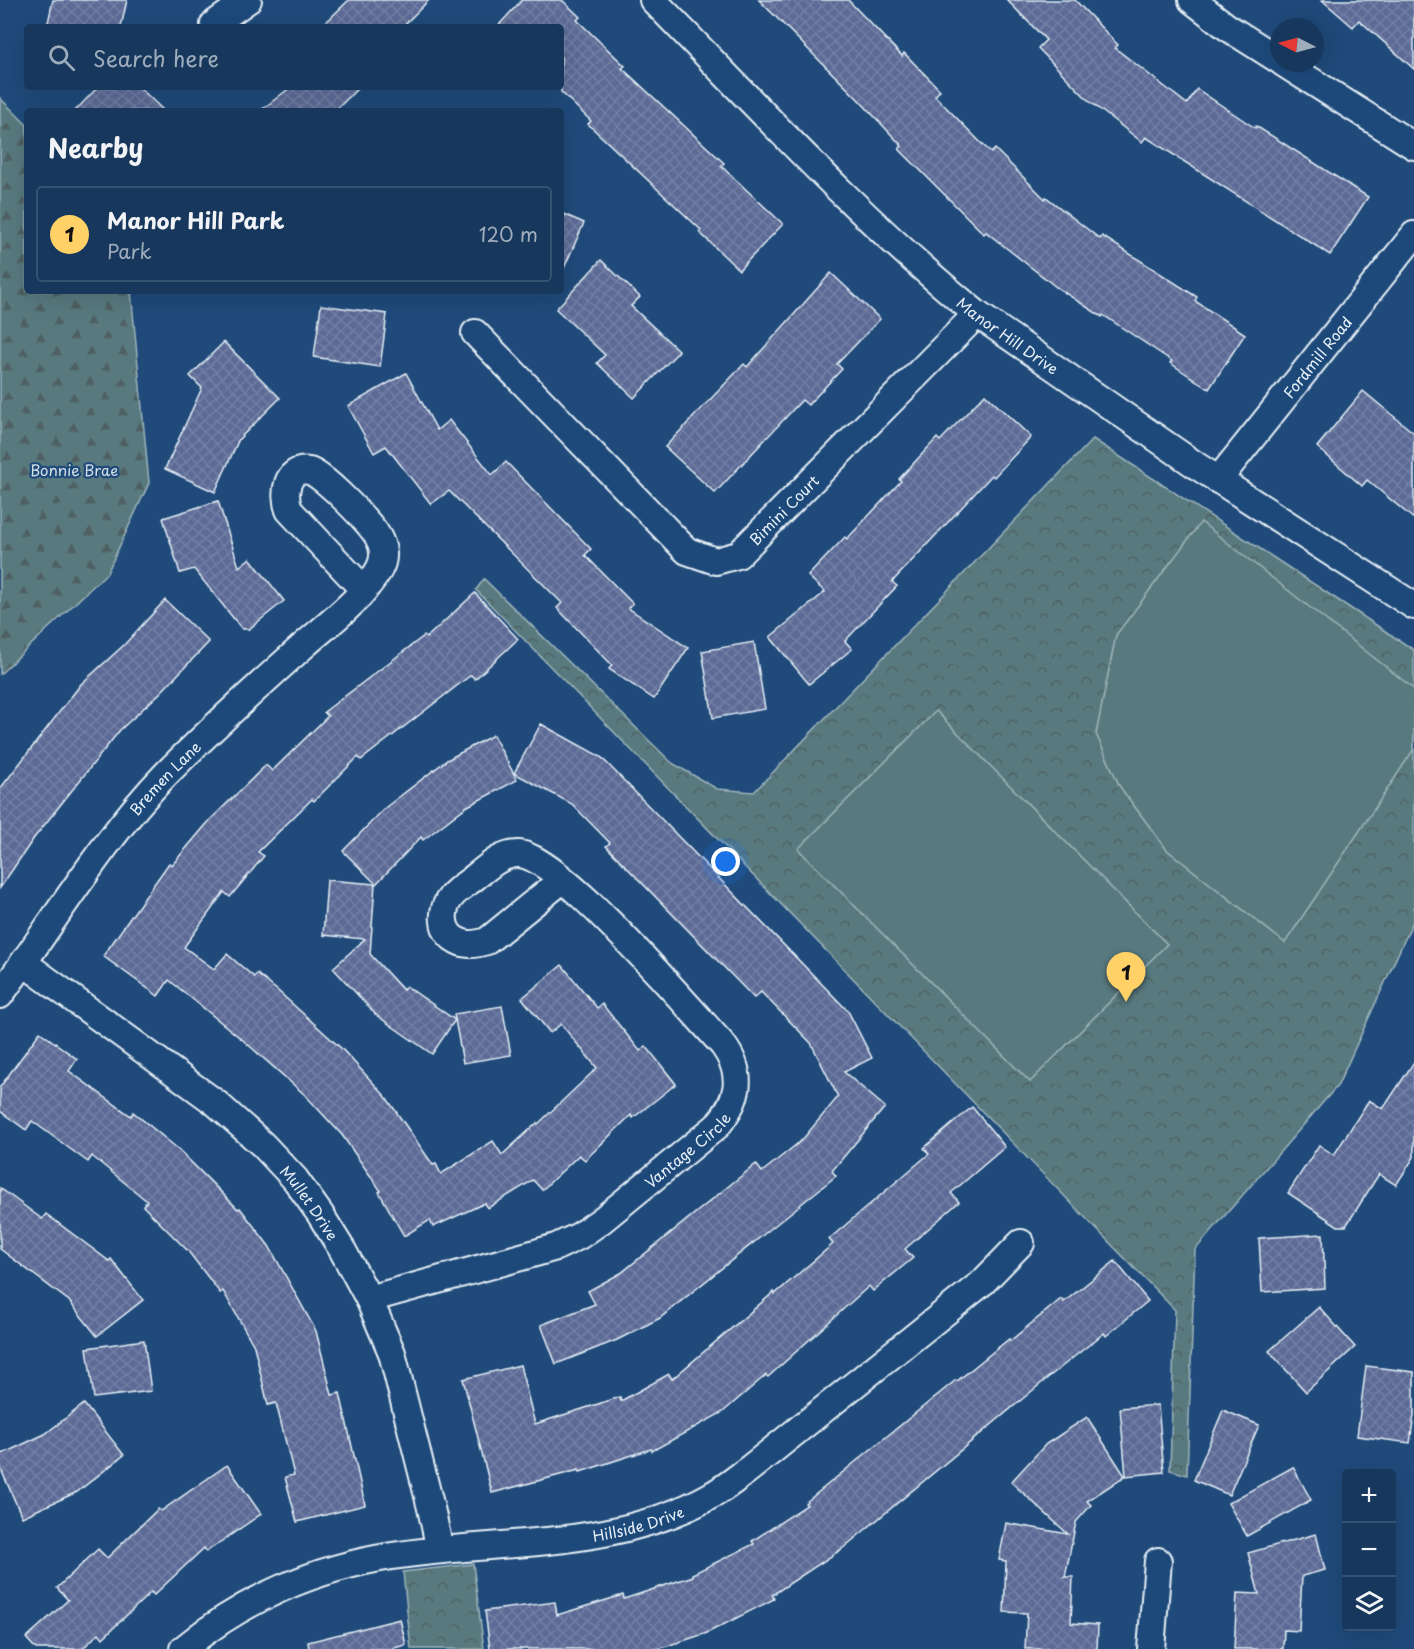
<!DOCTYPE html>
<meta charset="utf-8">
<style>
body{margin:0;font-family:"Playpen Sans",sans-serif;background:#203f62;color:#f1f3f6}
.controls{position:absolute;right:18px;bottom:18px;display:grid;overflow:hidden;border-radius:6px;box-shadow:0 6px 24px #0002}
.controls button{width:54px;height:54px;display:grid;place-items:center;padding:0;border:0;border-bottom:2px solid #365272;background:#17385c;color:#f1f3f6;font:30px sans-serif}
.compass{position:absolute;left:1270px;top:18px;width:54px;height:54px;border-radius:50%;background:#17385c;box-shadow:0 6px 24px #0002;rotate:276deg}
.you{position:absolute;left:726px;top:862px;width:21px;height:21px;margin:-15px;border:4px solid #fff;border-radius:50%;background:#1a73e8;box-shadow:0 0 0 9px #1a73e833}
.badge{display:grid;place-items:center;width:39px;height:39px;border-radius:50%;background:#ffd166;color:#111;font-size:20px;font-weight:700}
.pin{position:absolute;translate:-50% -50px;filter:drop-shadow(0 2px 3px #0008)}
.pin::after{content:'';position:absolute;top:32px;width:21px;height:18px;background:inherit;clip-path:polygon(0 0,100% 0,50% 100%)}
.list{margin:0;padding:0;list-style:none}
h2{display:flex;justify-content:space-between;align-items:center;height:78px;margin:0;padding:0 24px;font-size:26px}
h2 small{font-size:20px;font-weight:400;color:#9eacbb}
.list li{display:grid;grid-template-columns:39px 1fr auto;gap:18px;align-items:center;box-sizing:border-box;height:96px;margin:0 12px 12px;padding:0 12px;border:2px solid #365272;border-radius:6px}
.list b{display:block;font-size:22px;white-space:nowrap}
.list p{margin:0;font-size:20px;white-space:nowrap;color:#9eacbb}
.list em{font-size:20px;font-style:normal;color:#9eacbb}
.icon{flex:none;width:33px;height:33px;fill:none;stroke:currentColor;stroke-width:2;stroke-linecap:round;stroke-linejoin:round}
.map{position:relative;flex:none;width:1414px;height:1649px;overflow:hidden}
.search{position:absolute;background:#17385c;box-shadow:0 6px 24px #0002;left:24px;top:24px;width:540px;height:66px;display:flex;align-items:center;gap:15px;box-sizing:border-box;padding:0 21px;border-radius:6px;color:#9eacbb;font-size:22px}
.panel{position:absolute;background:#17385c;box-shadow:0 6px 24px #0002;left:24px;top:108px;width:540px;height:186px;border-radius:6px}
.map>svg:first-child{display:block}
.forest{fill:url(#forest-firs);stroke:#a0b6bc;stroke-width:1.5}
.park{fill:url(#park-crowns);stroke:#a0b6bc;stroke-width:1.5}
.pitch{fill:#587a7f;stroke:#a0b6bc;stroke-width:1.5}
.building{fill:url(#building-cross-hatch);stroke:#e8f1f8;stroke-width:1.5}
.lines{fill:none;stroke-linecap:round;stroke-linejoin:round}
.street-casing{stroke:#e8f1f8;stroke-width:30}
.street{stroke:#1f4a7a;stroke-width:26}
.labels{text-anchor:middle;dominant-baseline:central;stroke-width:4.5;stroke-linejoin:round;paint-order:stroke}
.street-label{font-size:15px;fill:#e8f1f8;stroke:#1f4a7a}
.park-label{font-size:15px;fill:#d2dfe6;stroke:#1f4a7a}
</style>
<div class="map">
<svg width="1414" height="1649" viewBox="0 0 1414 1649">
<defs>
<pattern id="forest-firs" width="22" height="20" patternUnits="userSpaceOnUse" patternTransform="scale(1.5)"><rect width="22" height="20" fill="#587a7f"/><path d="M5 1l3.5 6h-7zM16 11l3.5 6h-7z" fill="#4f6164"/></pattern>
<pattern id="park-crowns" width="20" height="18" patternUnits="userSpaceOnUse" patternTransform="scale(1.5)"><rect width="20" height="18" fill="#587a7f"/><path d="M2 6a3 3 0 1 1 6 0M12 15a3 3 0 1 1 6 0" fill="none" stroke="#4f6164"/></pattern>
<pattern id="building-cross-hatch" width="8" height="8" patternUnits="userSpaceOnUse" patternTransform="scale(1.5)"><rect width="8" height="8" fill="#5c6a96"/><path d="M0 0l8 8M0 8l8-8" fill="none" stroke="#7380a5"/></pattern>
</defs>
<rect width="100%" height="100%" fill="#1f4a7a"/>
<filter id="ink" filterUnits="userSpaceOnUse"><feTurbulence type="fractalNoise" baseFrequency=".0167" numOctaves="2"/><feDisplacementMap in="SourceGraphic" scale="12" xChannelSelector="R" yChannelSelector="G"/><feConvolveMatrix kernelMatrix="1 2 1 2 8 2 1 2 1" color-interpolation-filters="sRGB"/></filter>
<g filter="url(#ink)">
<!-- forest -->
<path class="forest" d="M0 98 27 125V291H131L149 483 107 573 0 674Z"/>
<!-- park -->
<g class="park">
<path d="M1093 439 1414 650V919L1338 1085 1195 1250 1187 1475 1170 1470 1175 1310 476 590 484 579 672 763 717 789 754 792Z"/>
<path d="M473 1564 484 1649H411L403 1572Z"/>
</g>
<!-- pitch -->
<g class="pitch">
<path d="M1201 522 1414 689V749L1285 943 1167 850 1120 787 1096 734 1116 635Z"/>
<path d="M936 711 1167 944 1030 1082 798 849Z"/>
</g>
<!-- building -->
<g class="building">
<path d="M53 0H127L121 27H47Z"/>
<path d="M349 0H429L402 27H321Z"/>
<path d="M522 0H562L580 17 577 20 625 66 622 68 724 163 721 166 783 224 739 270 699 232 701 230 588 124 591 121 561 92V27H497Z"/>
<path d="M759 0H848L902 56 904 53 940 90 935 96 991 153 995 149 1045 199 1046 197 1100 239 1102 236 1197 297 1195 301 1245 334 1209 389 1170 363 1172 361 1103 315 1102 317 1056 287 986 232 984 234 899 149 902 146 858 99Z"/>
<path d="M1007 0H1075L1118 45 1115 48 1187 104 1197 89 1255 128 1256 126 1368 197 1330 255 1146 137 1142 142 1089 101 1038 48 1046 40Z"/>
<path d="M1322 0H1414V69L1359 20 1353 27Z"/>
<path d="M98 87H139L164 111H75Z"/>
<path d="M291 87H359L335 111H260Z"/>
<path d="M561 213 584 223 561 275Z"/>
<path d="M601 260 640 297 631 306 679 351 634 398 597 363 605 355 556 309Z"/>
<path d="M831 273 880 319 837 364 842 369 808 405 802 400 715 493 665 447 744 364 747 367Z"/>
<path d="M321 305 387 314 380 367 314 357Z"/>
<path d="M224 342 280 398 239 439 215 492 165 469 202 388 190 376Z"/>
<path d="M406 373 437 430 449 420 492 475 506 462 591 549 585 555 633 604 628 608 688 648 654 699 609 669 612 665 557 608 562 603 449 491 431 504 386 446 374 453 348 406Z"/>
<path d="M1363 391 1414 433V519L1367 480 1362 486 1317 447Z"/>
<path d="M985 394 1031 437 994 477 992 475 892 582 897 586 845 641 852 649 809 684 770 637 825 592 808 576 845 537 847 539 901 481 899 479 937 438 940 441Z"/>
<path d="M218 501 239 567 250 558 284 601 249 629H242L194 569 180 573 163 518Z"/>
<path d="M475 593 518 639 475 679 471 675 361 760 358 757 314 801 312 799 258 852 264 856 230 897 224 892 184 947 214 969 227 954 254 977 257 974 278 991 342 1049 386 1097 433 1165 436 1164 441 1174 493 1141 502 1155 537 1123 538 1124 597 1068 561 1024 550 1033 522 998 562 965 597 1008 602 1004 640 1051 646 1046 676 1084 633 1118 631 1115 585 1160 579 1155 542 1190 533 1180 488 1208 485 1203 433 1227 430 1220 404 1236 379 1192 381 1191 360 1161 342 1135 305 1095 244 1041 169 980 158 996 103 956 169 863 172 865 210 820 266 765 272 771 328 716 324 712 424 636 426 638Z"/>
<path d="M165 600 209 642 160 693 120 730 34 838 0 888V789L81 684 124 645Z"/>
<path d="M754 642 765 709 713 718 702 651Z"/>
<path d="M541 724 601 757 848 1011 872 1058 844 1072 885 1107 832 1171 836 1176 660 1318 617 1340 556 1364 541 1325 595 1304 588 1291 621 1273 756 1164 762 1172 802 1140 838 1097 811 1043 761 992 754 998 606 846 610 843 572 804 514 773Z"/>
<path d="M493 735 517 780 466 807 423 840 421 837 376 884 343 851 386 807 447 760Z"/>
<path d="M327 880 375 884 370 954 403 990 406 986 455 1020 432 1054 376 1015 333 968 365 939 323 935Z"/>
<path d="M502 1006 511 1055 463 1063 454 1014Z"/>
<path d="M40 1032 77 1059 69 1071 131 1116 133 1112 178 1149 238 1209 240 1208 269 1246 316 1331 332 1395 340 1393 365 1505 297 1522 285 1477 294 1475 276 1403 268 1405 254 1346 223 1291 220 1293 188 1251 143 1206 147 1201 92 1156 88 1162 32 1121 26 1130 0 1111V1087Z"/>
<path d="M1414 1062V1157L1396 1185 1379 1174 1346 1226H1338L1288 1193 1319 1145 1334 1155 1369 1100 1383 1109Z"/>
<path d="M972 1107 1005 1147 951 1193 959 1202 905 1249 913 1258 873 1291 869 1286 768 1377 766 1375 723 1412 652 1451 651 1449 580 1472 579 1470 492 1493 463 1379 520 1365 535 1424 620 1397 621 1401 669 1374 672 1379 774 1292 775 1294 833 1244 829 1239 929 1154 924 1148Z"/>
<path d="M0 1188 42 1219 46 1214 109 1261 111 1259 143 1300 97 1336 69 1301 0 1249Z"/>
<path d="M1323 1234 1325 1288 1262 1292 1259 1238Z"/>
<path d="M1115 1261 1148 1301 1106 1336 1104 1333 1050 1376 842 1549 772 1595 774 1599 707 1633 658 1649H490L485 1611 555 1602 557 1615 623 1595 624 1599 693 1576 692 1574 754 1544 752 1541 807 1505 805 1503 956 1380 957 1381 1009 1339 1010 1341 1061 1299 1064 1302Z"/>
<path d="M1319 1307 1355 1347 1306 1392 1269 1351Z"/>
<path d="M144 1340 151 1391 94 1398 87 1348Z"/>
<path d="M1366 1366 1414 1372V1414L1410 1443 1357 1436Z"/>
<path d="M84 1404 124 1455 77 1492 22 1517 0 1467V1455L45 1434Z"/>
<path d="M1158 1405 1164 1472 1126 1476 1120 1408Z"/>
<path d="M1223 1410 1259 1425 1229 1495 1194 1480Z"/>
<path d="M1087 1417 1125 1476 1087 1501 1091 1505 1076 1522 1065 1577H1073L1071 1623 1098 1625 1097 1649H1025L1027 1613 1004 1612 1006 1561 999 1560 1006 1523 1068 1534 1011 1482 1046 1444Z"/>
<path d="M227 1465 261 1514 206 1552 204 1548 154 1595 151 1592 103 1638 99 1633 82 1649H36L26 1638 68 1600 57 1588 98 1549 107 1558 158 1509 161 1511Z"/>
<path d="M1293 1467 1311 1500 1247 1536 1228 1503Z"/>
<path d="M1316 1534 1325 1570 1302 1576 1299 1631 1284 1630 1283 1649H1234L1237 1593 1259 1594 1248 1553Z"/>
<path d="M400 1619 406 1645 390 1649H309L308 1642Z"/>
</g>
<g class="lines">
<!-- street casing -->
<g class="street-casing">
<g id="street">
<path id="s1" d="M653 0C758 107 860 219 977 314L1197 466 1414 606"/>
<path d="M1192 0 1227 27 1279 60"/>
<path d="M214 24 248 0"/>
<path d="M1283 63 1414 146"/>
<path id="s2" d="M475 333 687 551 716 561 738 555 977 314"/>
<path id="s3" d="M1218 480 1414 235"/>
<path id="s4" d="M24 963 216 1103 263 1145 295 1179 320 1214 343 1251 369 1299 392 1353 431 1508 440 1550"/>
<path id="s5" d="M0 995C55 921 102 840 166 774 210 730 256 688 302 647 322 629 353 606 368 585 375 576 384 566 383 553 383 546 379 538 375 532 366 520 323 474 309 471 286 467 283 494 289 510L364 590"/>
<path id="s6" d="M369 1299 532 1254 556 1247 579 1236 602 1220 717 1126C739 1099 745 1075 723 1045 690 1009 560 857 519 854 502 853 488 867 475 877 468 883 457 889 451 897 441 909 441 928 453 938 464 946 474 945 487 941L562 880"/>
<path id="s7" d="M183 1649C243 1599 316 1568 392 1556 499 1539 614 1551 712 1495 725 1488 737 1478 749 1469L983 1282 1021 1243"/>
<path d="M1151 1649 1158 1561"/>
</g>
</g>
<!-- street -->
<use href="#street" class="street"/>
</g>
</g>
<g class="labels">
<!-- street labels -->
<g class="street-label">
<text stroke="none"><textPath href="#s1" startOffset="489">Manor Hill Drive</textPath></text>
<text stroke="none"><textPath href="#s3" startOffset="158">Fordmill Road</textPath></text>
<text stroke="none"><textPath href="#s2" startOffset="422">Bimini Court</textPath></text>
<text stroke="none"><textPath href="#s5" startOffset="273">Bremen Lane</textPath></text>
<text stroke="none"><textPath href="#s6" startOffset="358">Vantage Circle</textPath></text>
<text stroke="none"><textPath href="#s4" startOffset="375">Mullet Drive</textPath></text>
<text stroke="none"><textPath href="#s7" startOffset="480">Hillside Drive</textPath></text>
</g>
<!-- park labels -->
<g class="park-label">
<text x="74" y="469">Bonnie Brae</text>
</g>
</g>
</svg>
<div class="controls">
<button>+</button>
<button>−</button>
<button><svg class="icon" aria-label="layers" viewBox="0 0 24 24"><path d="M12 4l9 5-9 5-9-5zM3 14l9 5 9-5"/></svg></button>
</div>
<svg class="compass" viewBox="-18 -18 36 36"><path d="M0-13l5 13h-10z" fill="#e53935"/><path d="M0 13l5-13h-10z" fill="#9eacbb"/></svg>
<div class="you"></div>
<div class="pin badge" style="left:1126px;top:1002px">1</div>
<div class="search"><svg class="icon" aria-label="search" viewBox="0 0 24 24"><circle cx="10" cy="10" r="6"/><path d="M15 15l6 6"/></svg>Search here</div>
<section class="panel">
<h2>Nearby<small></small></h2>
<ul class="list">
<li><span class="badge">1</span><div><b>Manor Hill Park</b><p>Park</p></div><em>120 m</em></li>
</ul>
</section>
</div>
